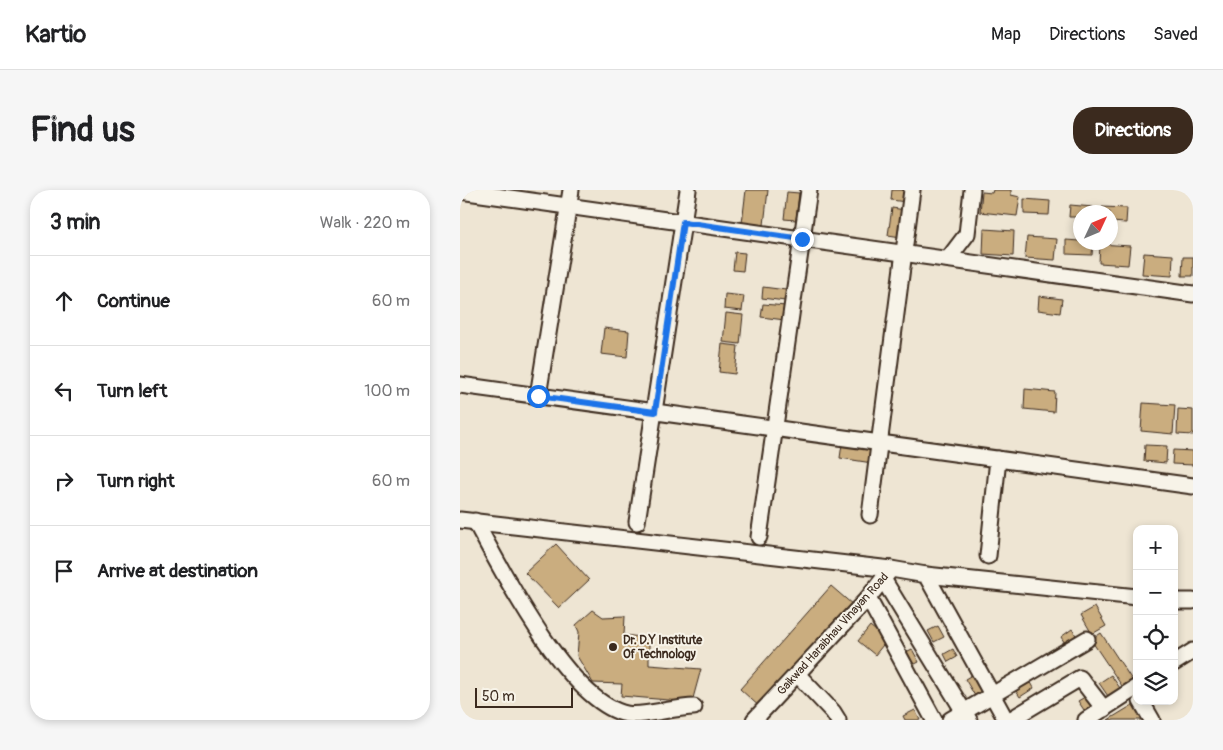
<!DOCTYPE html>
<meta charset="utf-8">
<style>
body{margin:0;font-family:Pangolin,sans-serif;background:#f6f6f6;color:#202124}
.controls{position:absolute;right:15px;bottom:15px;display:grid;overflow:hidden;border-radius:10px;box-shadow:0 2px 8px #0003}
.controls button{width:45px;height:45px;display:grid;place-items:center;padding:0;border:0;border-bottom:1px solid #e0e0e0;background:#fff;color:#202124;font:25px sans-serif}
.compass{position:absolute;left:613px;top:15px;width:45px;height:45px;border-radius:50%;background:#fff;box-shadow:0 2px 8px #0003;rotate:46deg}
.scale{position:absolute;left:15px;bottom:12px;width:98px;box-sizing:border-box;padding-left:5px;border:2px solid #3b2a1e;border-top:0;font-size:14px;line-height:18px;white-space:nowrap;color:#3b2a1e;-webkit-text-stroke:4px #f7f3e8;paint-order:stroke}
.stop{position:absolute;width:15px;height:15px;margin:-11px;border:4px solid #1a73e8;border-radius:50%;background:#fff}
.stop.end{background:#1a73e8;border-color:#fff;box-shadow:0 1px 5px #0008}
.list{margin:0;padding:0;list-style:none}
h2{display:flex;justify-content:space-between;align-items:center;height:65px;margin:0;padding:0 20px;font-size:21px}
h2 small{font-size:16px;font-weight:400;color:#757577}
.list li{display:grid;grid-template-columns:32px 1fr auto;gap:15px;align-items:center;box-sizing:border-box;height:90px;padding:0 20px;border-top:1px solid #e0e0e0}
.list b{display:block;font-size:19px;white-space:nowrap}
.list em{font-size:16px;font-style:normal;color:#757577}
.icon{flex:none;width:28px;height:28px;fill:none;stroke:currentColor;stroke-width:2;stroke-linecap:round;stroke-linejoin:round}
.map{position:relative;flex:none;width:733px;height:530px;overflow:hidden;border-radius:20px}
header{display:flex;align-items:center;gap:30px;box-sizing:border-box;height:70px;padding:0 25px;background:#fff;border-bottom:1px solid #e0e0e0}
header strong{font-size:24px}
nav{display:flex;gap:28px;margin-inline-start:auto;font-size:18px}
.intro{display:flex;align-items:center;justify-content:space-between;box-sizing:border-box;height:120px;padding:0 30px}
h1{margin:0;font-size:35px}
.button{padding:12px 22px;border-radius:20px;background:#3b2a1e;color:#fff;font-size:18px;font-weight:700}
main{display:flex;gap:30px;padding:0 30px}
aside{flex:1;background:#fff;border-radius:20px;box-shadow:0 2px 8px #0003}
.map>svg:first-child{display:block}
.building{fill:#caad7f;stroke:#3b2a1e}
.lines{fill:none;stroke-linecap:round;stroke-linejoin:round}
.minor-casing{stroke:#3b2a1e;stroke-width:19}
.minor{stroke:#f7f3e8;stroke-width:15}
.route{stroke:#1a73e8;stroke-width:6}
.poi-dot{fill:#3b2a1e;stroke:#f7f3e8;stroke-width:2}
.labels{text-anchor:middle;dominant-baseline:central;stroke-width:4;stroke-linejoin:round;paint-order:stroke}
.street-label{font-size:12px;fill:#3b2a1e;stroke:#f7f3e8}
.poi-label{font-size:12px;font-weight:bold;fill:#3b2a1e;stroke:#f7f3e8;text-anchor:start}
</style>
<header>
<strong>Kartio</strong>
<nav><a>Map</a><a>Directions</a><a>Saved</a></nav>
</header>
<div class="intro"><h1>Find us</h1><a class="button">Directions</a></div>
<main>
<aside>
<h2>3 min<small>Walk · 220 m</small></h2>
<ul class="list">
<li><svg class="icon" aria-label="ahead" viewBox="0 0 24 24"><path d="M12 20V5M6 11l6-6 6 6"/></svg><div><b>Continue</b></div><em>60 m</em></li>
<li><svg class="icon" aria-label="left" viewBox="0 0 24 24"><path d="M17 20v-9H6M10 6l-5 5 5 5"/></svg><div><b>Turn left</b></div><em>100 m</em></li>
<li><svg class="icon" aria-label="right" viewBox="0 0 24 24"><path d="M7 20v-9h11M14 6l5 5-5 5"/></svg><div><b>Turn right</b></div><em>60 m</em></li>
<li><svg class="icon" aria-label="arrive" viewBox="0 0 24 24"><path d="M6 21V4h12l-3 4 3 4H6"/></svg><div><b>Arrive at destination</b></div></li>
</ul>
</aside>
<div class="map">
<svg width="733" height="530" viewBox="0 0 733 530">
<rect width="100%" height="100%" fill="#eee5d3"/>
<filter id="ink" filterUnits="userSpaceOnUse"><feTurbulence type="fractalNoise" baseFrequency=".02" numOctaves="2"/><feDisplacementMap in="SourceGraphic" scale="10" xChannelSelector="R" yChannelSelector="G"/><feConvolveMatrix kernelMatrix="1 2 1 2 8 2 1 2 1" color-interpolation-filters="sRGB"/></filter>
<g filter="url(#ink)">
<!-- building -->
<g class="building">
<path d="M286 0H308L304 35 282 33Z"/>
<path d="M432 0H448L446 12 431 10Z"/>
<path d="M533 0H551V5L560 7 557 26 520 22 522 2 532 3Z"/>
<path d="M327 2 339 3 336 30 324 29Z"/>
<path d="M564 9 590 11 589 25 564 24Z"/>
<path d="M610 15 633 17V22H620V27H609Z"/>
<path d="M642 17 667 18 666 33 650 32V22H642Z"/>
<path d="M432 18 445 20 441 47 428 45Z"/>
<path d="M524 39 554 41 553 66 523 64Z"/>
<path d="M567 47 597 49 595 70 565 68Z"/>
<path d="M606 50 633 52 632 65 606 64Z"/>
<path d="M640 54 670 56 668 75 639 73Z"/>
<path d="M275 62 285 63 283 81 273 80Z"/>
<path d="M684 63 713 65 712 86 682 84Z"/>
<path d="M723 67H733V86H722Z"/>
<path d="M303 97 326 100 325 111 302 108Z"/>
<path d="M265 104 284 106 282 121 264 119Z"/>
<path d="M579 106 602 109 600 123 578 120Z"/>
<path d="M303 114 326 116 325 130 301 127Z"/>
<path d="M266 123 283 125 280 154 263 152Z"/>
<path d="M144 138 169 141 167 167 141 164Z"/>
<path d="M262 154 278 156 275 184 259 182Z"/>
<path d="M565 199 595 202 594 222 564 219Z"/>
<path d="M683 213 715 215 713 244 681 241Z"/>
<path d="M718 219 733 220V245L717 244Z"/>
<path d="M382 254 414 259 412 273 380 268Z"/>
<path d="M685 255 707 256 706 273 684 271Z"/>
<path d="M713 260 733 261V275L712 274Z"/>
<path d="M96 354 129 390 99 418 65 383Z"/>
<path d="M371 396 393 415 302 519 280 499Z"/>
<path d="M635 417 646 436 632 444 621 425Z"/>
<path d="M133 420 143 427 165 426 164 445 189 448V475L241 479 232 512 161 506 162 494 133 493 117 466 119 442 116 435Z"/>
<path d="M410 436 427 450 415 465 398 451Z"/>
<path d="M478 436 484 447 474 452 468 441Z"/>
<path d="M612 439 617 447 606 455 601 447Z"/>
<path d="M641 443 674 493 664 499 631 450Z"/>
<path d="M452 459 459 472 449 477 442 464Z"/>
<path d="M493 459 497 467 488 472 484 464Z"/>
<path d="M512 485 522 502 515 506 505 489Z"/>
<path d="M651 485 662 501 650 509 639 493Z"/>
<path d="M569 489 574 498 560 507 554 498Z"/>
<path d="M630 504 637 517 626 523 618 511Z"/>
<path d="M676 513 687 530H648Z"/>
<path d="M455 520 460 530H445L443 526Z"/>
</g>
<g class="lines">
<!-- minor casing -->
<g class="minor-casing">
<g id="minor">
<path d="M0 1 733 104"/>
<path d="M488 69 507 44 512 0"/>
<path d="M0 195 733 296"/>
<path d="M78 206 111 0"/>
<path d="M410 325 452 0"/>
<path d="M0 330 431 379 466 385 677 407"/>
<path d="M15 331C42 381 109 513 167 524 184 527 215 517 234 517"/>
<path d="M177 332 228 0"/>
<path d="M299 347 349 0"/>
<path d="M528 366 538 269"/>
<path d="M466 385 546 530"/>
<path d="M423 389 509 530"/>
<path d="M408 408 474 530"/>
<path d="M714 411H733"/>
<path d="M714 473 733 461"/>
<path d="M337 484 373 522 378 530"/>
<path d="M681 511 692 530"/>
<path d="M294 530 408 408 431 379"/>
<path d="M490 530 627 449"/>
<path d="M550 530 620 488 644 519"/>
<path d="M626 530 677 497"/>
</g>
</g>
<!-- minor -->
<use href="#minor" class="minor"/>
</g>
</g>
<g class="lines" filter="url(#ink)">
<!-- route -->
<path class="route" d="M78 206 195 222 223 32 342 49"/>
</g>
<!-- markers -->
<circle class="poi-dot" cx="153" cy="457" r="5"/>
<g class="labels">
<!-- street labels -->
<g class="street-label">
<text transform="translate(373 444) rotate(-48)">Gaikwad Haraibhau Vinayan Road</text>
</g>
<!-- poi labels -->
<g class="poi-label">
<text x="163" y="450">Dr. D.Y Institute<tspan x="163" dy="14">Of Technology</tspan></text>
</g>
</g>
</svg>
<div class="controls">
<button>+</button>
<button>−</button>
<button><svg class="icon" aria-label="locate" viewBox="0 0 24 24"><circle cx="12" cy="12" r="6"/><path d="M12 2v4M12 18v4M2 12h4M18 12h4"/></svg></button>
<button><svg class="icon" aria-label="layers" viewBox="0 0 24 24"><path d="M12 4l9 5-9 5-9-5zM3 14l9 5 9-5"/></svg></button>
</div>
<svg class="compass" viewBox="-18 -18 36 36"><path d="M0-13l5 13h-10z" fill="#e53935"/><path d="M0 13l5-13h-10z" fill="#757577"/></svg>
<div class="scale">50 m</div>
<div class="stop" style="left:78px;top:206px"></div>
<div class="stop end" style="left:342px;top:49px"></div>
</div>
</main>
